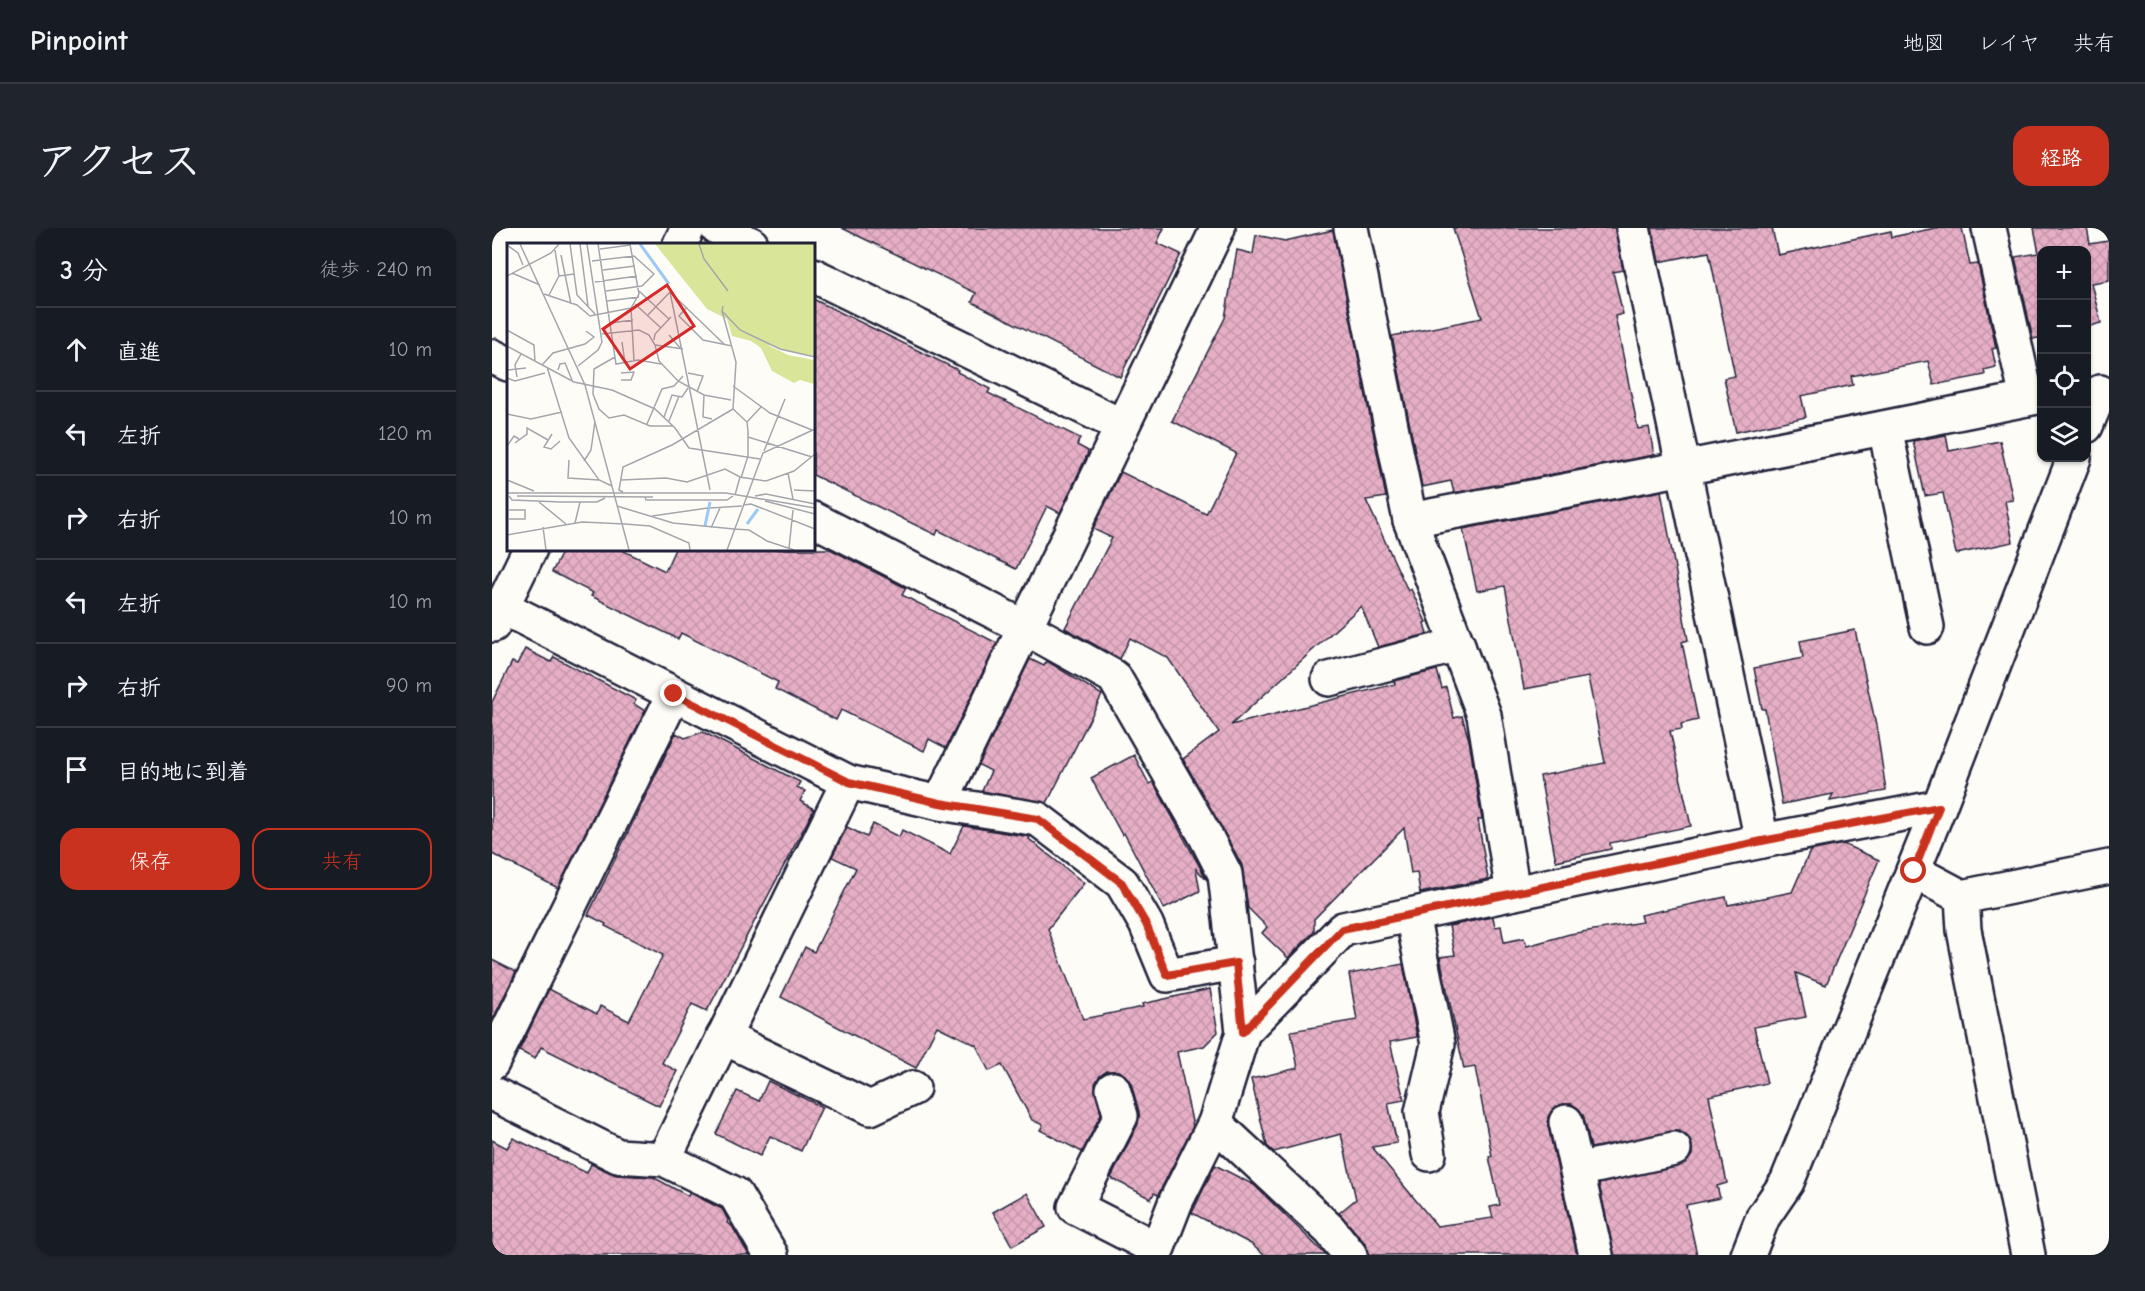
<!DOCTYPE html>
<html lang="ja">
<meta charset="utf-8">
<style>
body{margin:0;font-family:"Comic Neue","Klee One",sans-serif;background:#20242c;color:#f1f3f6}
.controls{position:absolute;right:18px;top:18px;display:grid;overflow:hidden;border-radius:12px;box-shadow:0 2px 4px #0004}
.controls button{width:54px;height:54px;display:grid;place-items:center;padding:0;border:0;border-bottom:2px solid #363941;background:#171b24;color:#f1f3f6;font:30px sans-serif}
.stop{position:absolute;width:18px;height:18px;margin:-14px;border:4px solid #c8321e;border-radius:50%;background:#fff}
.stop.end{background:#c8321e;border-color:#fff;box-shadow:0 2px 6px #0008}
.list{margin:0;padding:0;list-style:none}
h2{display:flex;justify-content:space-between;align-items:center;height:78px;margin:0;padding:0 24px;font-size:26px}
h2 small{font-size:20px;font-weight:400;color:#9ea1a6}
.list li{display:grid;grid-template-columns:39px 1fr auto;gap:18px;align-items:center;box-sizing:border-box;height:84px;padding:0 24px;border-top:2px solid #363941}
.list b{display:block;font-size:22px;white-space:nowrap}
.list em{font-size:20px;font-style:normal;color:#9ea1a6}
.actions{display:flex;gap:12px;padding:18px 24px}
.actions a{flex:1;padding:14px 0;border:2px solid #c8321e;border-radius:18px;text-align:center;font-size:21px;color:#c8321e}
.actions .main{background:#c8321e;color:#fff}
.icon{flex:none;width:33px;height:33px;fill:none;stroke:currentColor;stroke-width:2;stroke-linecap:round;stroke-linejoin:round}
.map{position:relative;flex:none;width:1617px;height:1027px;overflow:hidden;border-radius:18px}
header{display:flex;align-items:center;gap:36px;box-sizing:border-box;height:84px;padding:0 30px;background:#171b24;border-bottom:2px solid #363941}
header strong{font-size:28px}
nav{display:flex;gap:33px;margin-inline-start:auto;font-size:21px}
.intro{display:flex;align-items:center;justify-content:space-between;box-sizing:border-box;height:144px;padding:0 36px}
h1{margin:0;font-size:42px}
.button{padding:15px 27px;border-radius:18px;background:#c8321e;color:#fff;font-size:21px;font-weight:700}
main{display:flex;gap:36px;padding:0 36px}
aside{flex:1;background:#171b24;border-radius:18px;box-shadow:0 2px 4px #0004}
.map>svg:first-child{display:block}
.building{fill:url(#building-cross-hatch);stroke:#22223b;stroke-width:1.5}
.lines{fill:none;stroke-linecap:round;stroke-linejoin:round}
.minor-casing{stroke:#22223b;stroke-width:38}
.minor{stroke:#fdfcf7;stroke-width:33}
.route{stroke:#c8321e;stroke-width:8}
.inset-river{fill:none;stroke:#9cc9f6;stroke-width:3}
.inset-road{fill:none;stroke:#a5a5ac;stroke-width:1.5}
.view{fill:#d62828;fill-opacity:0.15;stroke:#d62828;stroke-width:3}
.inset-edge{fill:none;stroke:#22223b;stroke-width:3}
</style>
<header>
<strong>Pinpoint</strong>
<nav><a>地図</a><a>レイヤ</a><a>共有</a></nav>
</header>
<div class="intro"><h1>アクセス</h1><a class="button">経路</a></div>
<main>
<aside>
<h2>3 分<small>徒歩 · 240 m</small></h2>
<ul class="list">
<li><svg class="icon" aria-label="ahead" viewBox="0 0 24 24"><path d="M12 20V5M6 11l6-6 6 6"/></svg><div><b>直進</b></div><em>10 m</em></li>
<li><svg class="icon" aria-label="left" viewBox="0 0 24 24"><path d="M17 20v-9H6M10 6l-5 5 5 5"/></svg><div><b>左折</b></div><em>120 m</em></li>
<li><svg class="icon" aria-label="right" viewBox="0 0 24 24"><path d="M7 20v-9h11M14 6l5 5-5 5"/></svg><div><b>右折</b></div><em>10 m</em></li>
<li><svg class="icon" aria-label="left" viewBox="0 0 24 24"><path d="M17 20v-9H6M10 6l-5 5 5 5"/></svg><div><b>左折</b></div><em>10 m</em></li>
<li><svg class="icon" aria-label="right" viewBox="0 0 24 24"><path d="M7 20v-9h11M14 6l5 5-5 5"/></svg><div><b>右折</b></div><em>90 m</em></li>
<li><svg class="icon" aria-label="arrive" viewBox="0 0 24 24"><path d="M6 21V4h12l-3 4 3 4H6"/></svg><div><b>目的地に到着</b></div></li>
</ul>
<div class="actions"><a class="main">保存</a><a>共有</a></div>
</aside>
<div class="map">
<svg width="1617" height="1027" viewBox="0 0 1617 1027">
<defs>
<pattern id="building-cross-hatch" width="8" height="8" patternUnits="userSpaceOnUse" patternTransform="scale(1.5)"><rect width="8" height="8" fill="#e6afc5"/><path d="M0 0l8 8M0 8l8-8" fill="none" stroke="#c596aa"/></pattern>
</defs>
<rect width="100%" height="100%" fill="#fdfcf7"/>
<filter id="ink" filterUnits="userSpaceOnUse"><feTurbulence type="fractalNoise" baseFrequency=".0167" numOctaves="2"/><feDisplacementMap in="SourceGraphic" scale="12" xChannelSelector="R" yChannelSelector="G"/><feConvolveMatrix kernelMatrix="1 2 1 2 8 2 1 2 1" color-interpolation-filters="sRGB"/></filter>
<g filter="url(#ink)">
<!-- building -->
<g class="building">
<path d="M350 0H672L665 15 689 26 628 149 480 74 484 65Z"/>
<path d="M961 0H1123L1131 42 1121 44 1131 86 1123 88 1146 201 1157 199 1162 227 962 265 959 253 930 259 900 108 990 90Z"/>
<path d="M1160 0H1280L1286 27 1399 3 1400 9 1443 0H1470L1478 37 1486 36 1504 120 1500 121 1504 139 1492 142 1493 147 1442 157 1436 133 1359 148 1361 157 1309 168 1314 189 1244 204 1232 150 1243 148 1217 24 1167 34Z"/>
<path d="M1542 0H1595L1598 16 1617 13V52L1599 55 1609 95 1594 99V22H1550V109L1541 111 1523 29 1547 25Z"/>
<path d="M841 2 894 269 874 272 916 363 919 361 934 394 932 395 935 406 886 419 869 378 739 497 903 456 902 453 945 442 950 461 954 459 962 490 970 488 977 512 990 592H986L996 651 928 665 925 644 919 645 912 600 822 691V704L796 730 770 705 775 699 756 680 750 637 691 531 727 504 676 430 638 410 628 431 573 400 620 310 601 301 629 244 714 286 744 225 680 193 733 90 745 22 761 26 764 7 793 13Z"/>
<path d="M321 71 466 142 465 144 498 161 496 165 588 210 585 217 596 223 595 227 568 285 555 278 524 341 446 302 444 307 321 247Z"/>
<path d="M1454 207 1457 223 1508 213 1521 272 1513 273 1521 314 1464 326 1451 265 1433 268 1421 213Z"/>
<path d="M1169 263 1196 412 1190 414 1206 492 1189 496 1190 501 1178 503 1199 598 1118 615 1119 621 1064 633 1048 548 1113 535 1096 449 1032 461 1013 358 985 363 971 301Z"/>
<path d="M72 321H128L173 343 183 321H338L414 360 410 367 505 415 454 520 437 511 432 523 349 482 344 492 283 461 286 454 189 405 186 411 99 368 101 365 60 344Z"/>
<path d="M1363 402 1385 502 1394 563 1338 573 1341 566 1290 576 1273 481H1270L1262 440 1311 430 1308 413Z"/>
<path d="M33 421 59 434 62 429 144 472 142 476 153 483 66 660 0 626V474L20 434 25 436Z"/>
<path d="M538 431 552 438 555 433 610 467 555 575 490 563 499 543 487 537Z"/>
<path d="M211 504 308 554 305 559 313 563 308 573 322 581 215 783 200 776 170 835 185 843 167 878 49 819 43 831 27 823 57 761 105 786 108 778 137 793 171 727 113 698 114 696 96 687 184 505 193 510Z"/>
<path d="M642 527 657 556 661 554 715 652 704 641 708 663 672 681 632 605 630 607 599 550Z"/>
<path d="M381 596 407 609 410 602 458 626 472 598 538 609 537 611 592 655 556 701 591 791 651 779 650 776 718 761 726 804 712 818 685 824 701 898 666 967 662 965 659 971 619 950 646 896 647 884 639 855 633 847 626 843H615L607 849 603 856 609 886 590 924 548 902 551 897 540 892 510 837 497 843 484 817 445 798 424 840 289 769 313 719 322 724 364 640 340 629 355 599 375 609Z"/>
<path d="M1351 616 1387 632 1334 757 1304 745 1314 789 1262 799 1275 855 1217 868 1235 955 1225 958 1228 970 1194 977 1205 1027H1122L1107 956 1194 935 1200 927V918L1196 909 1187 903 1099 920 1092 890 1087 881 1080 876H1070L1061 881 1056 889V898L1085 1027H876L873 1015 847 985 864 971 849 906 782 924 775 918 759 851 806 840 799 803 865 792 857 746 911 736 925 809 898 814 912 872 896 875 905 915 880 919 945 998 1001 990 998 979 1008 977 997 929 1000 928 983 839 972 841 948 729 963 727 957 698 1001 689 1003 699 1009 698 1012 714 1032 710 1035 718 1078 706 1150 694 1148 687 1234 669 1236 677 1300 664 1318 623Z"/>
<path d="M0 732 24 744 0 793Z"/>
<path d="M276 853 330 879 309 923 278 908 268 928 224 906 245 863 267 873Z"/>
<path d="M21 910 95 945 99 936 124 947 161 949 196 968 197 964 208 970 230 981 236 992 235 995 240 998 257 1027H0V912L15 920Z"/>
<path d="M723 937 762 957 834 1027H772L759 1016 700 985Z"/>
<path d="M535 965 554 999 520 1018 501 984Z"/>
</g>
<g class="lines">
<!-- minor casing -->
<g class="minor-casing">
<g id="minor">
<path d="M225 0 259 16"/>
<path d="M859 0 918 292 992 487 1021 665"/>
<path d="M1141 0 1270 613"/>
<path d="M1497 0 1535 171"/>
<path d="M188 16 196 0"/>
<path d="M321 47 630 198"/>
<path d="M0 128 16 136"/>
<path d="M1594 198 1608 164"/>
<path d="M1393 200 1435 399"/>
<path d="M321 291 532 399 622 449 713 607 733 646 751 804 723 895"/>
<path d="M918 292 1192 240 1550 168"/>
<path d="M10 379 356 554 448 575 726 0"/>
<path d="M1 397 38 321"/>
<path d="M837 451 966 417"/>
<path d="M448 575 546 591 630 655 654 696 675 747 744 735"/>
<path d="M1421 643 1470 669"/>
<path d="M920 687 946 816 930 884 937 926"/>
<path d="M751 804 851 701 1270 613 1447 579"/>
<path d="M231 809 378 880 421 860"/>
<path d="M0 835 182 466"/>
<path d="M621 861 629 888 583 979 665 1021"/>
<path d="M0 865 126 928 172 931 243 966 279 1027"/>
<path d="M1074 894 1104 1027"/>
<path d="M172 931 356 554"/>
<path d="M1085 942 1182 921"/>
<path d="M663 1027 684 973 723 895 838 1002 858 1027"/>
<path d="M1256 1027 1271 989 1295 954 1447 579 1582 230"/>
<path d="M1536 1027 1472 702 1470 669 1617 639"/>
</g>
</g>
<!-- minor -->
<use href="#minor" class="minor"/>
</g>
</g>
<g class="lines" filter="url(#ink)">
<!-- route -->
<path class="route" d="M182 466 357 554 448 575 546 591 630 655 654 696 675 747 744 735 751 804 850 701 1270 613 1447 579 1422 643"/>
</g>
<!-- overview -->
<g transform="translate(15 15)">
<rect width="308" height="308" fill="#fdfcf7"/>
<path d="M154 1H307V113L275 107 236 86Z" fill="#d9e699"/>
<path d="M148 1H158L197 36 234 81 255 91 263 103 281 112 307 117V141L293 137 287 140 265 128 254 105 244 98 225 93 220 76 200 66ZM172 1H204L207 19 238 54 240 64 217 48 188 11ZM257 1H282L286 9 293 1H301L291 26 281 35 267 31 265 14ZM287 73V85L291 89 307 85V99L288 103 275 95 274 82Z" fill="#d9e699"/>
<path class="inset-river" d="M133 1 162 41M240 281 251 266M198 283 203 259"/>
<path class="inset-road" d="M13 1 78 142 122 307M63 1 70 52 88 71M73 1 81 63M91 1 109 121 131 117 154 121M192 1 197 16 221 48M0 2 11 10 16 22M93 6 124 2M48 7 52 33M54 12 64 61M85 18 127 13 147 31 135 43 99 48M96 27 128 23M5 30 33 42M0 33 44 10 52 1M88 39 130 33M132 48 162 76M163 49 203 247M163 49 217 101M37 51 70 62 83 73 124 65 132 51 123 1M42 52 52 33 67 31M100 58 132 54M128 61 154 85M216 63 215 68 233 87 273 106 308 114M180 64 172 73 196 97 225 103M124 65 127 118M215 68 229 119 226 166 240 179 241 188V213L234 235M140 73 163 49M103 80 126 77M0 87 27 102 28 119M95 91 132 87 142 92 148 102M162 92 174 106M147 97 148 91 164 74M115 99 118 120M0 103 67 139 105 147 148 166 168 185 182 205 253 216M176 106 148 102 152 118 171 138 197 152 224 157M108 114 87 126 86 151 92 166 102 175 117 172 143 183H166M35 122 46 110 78 101 87 94 79 88M71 123 91 107 95 99 80 1M40 124 62 195 92 237 105 243M0 127 19 125M51 127 53 121 58 120 65 137M181 130 196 133 190 149M10 134 8 122 14 111M0 135 8 138 38 130M114 137H124L127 129 114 130M226 143 263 170 305 187M197 152 196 174 205 176M0 171 24 176 55 169M157 174 165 152 175 154 181 145M162 178 172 153M240 179 254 164M140 181 155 146 167 143 176 133M45 191 37 204 44 206 53 198M241 194 305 214M8 200 20 191V185L41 197M0 203 7 193 12 196M257 208 278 156M62 217 61 235 92 237M77 218 84 207 88 178M281 230 286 256M0 237 27 248M114 237 159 235 180 239 218 226 233 234 259 238 287 228 308 211M287 247 308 248M116 249 112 247 116 224 165 202 226 166M0 250H219L308 265M228 252 233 234M2 253 5 257 54 259H90L98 255M10 253 146 254M248 253 259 251 308 261M138 254 139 257H220L226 253M258 258 308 271M32 259 59 281M236 262 244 261 308 286M110 263 166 280 227 286M203 265 235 263M145 273 201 265M2 276H18V267H2M68 280 73 259M36 284 39 307M204 285 213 265M227 286 242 287 260 298 287 307M0 292 75 279 118 281 143 283 182 300 183 307M282 305 286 267M220 307 256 210 308 186"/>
<path class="view" d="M160 42 187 83 123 126 96 86Z"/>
<rect width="308" height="308" class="inset-edge"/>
</g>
</svg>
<div class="controls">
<button>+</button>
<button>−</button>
<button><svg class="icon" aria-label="locate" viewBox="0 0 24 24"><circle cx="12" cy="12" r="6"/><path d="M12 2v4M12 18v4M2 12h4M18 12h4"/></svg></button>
<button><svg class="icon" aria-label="layers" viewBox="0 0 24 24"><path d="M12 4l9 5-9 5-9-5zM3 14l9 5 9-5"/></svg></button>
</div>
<div class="stop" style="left:1422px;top:643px"></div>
<div class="stop end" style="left:182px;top:466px"></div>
</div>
</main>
